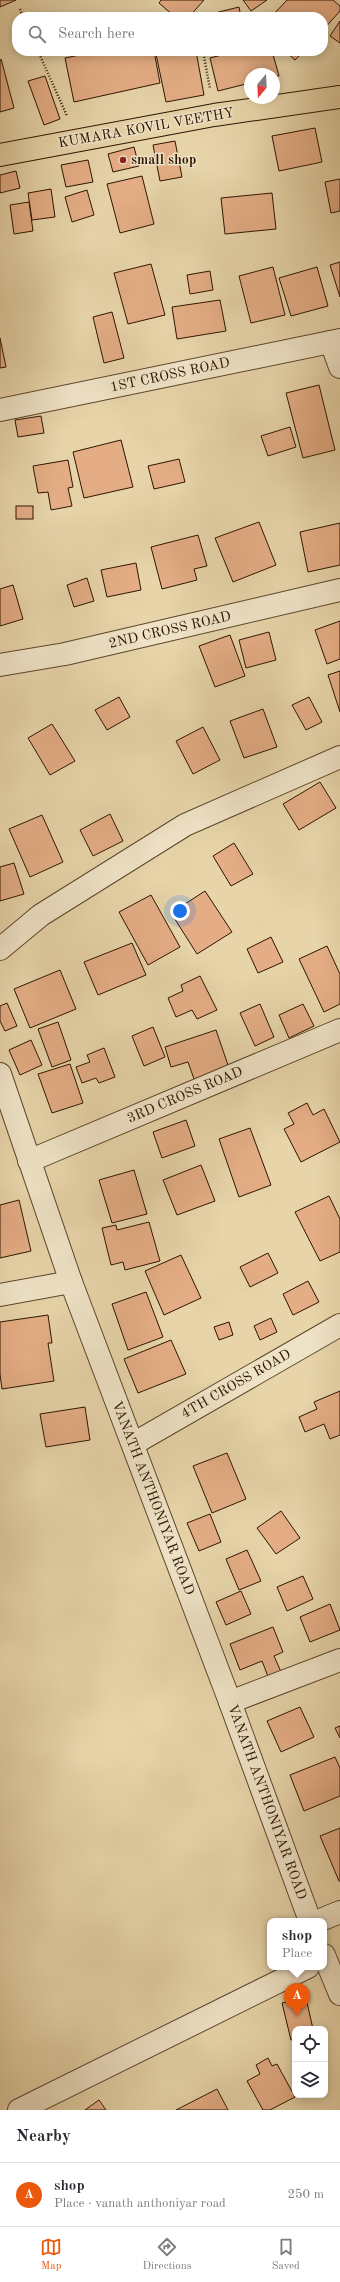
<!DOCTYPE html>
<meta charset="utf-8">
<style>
body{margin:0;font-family:"Old Standard TT",serif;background:#f7f7f7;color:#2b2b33}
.controls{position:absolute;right:12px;bottom:12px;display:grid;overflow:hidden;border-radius:8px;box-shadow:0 2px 10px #0003}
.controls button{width:36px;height:36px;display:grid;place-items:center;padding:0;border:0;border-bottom:1px solid #e1e1e2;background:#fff;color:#2b2b33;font:20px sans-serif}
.compass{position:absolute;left:244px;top:68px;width:36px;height:36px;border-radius:50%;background:#fff;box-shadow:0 2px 10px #0003;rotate:198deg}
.you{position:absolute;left:180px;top:911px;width:14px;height:14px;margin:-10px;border:3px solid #fff;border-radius:50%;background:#1a73e8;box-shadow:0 0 0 6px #1a73e833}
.badge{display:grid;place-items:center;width:26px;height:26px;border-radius:50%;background:#ea580c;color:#fff;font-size:13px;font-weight:700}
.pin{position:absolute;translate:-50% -33px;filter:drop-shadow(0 1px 2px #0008)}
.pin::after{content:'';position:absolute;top:21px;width:14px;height:12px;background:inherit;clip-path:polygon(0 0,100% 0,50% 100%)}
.popup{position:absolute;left:267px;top:1918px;width:60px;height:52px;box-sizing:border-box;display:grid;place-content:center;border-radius:8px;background:#fff;filter:drop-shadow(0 1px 3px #0005);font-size:13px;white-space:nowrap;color:#7c7c81}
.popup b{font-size:15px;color:#2b2b33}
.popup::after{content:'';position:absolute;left:50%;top:100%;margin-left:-8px;border:8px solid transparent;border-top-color:#fff}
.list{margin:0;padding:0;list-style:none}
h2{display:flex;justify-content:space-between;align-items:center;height:52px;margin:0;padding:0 16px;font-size:17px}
h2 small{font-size:13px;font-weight:400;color:#7c7c81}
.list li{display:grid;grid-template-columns:26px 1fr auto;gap:12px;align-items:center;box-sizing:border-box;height:64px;padding:0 16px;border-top:1px solid #e1e1e2}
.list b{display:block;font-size:15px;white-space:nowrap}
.list p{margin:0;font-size:13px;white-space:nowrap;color:#7c7c81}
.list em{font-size:13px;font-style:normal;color:#7c7c81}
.icon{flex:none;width:22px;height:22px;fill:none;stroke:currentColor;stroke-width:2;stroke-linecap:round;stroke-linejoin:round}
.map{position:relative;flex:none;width:340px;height:2110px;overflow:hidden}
.search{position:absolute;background:#fff;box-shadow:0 2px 10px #0003;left:12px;right:12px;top:12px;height:44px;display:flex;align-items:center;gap:10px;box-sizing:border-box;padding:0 14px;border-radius:16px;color:#7c7c81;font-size:15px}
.sheet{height:116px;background:#fff}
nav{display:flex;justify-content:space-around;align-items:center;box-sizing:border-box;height:56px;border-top:1px solid #e1e1e2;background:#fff;font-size:11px;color:#7c7c81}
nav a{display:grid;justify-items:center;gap:2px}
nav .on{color:#ea580c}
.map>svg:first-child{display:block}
.building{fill:#e4ad85;stroke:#2e1500}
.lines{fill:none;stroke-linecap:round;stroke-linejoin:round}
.minor-casing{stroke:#5c452a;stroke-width:24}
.major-casing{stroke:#2e1500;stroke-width:24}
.path{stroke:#2e1500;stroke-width:2.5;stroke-dasharray:1 2;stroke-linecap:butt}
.minor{stroke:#efe3c7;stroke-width:22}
.major{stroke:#e7d4a9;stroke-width:22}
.poi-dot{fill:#8f2418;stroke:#efe3c7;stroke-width:1.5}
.labels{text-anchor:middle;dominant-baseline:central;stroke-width:3;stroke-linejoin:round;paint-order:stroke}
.street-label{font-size:14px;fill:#2e1500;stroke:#efe3c7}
.poi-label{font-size:14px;font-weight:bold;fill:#2e1500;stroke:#efe3c7;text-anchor:start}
</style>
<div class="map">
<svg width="340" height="2110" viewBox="0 0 340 2110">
<rect width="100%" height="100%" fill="#e7d4a9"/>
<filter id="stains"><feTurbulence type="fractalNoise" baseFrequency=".005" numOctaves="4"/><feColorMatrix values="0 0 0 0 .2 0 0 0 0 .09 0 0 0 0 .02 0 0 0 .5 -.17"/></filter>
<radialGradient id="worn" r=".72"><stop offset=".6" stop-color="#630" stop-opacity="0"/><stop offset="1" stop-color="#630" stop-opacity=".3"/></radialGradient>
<!-- building -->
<g class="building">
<path d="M0 0H16L0 7Z"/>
<path d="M161 0H204L189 17H175L159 3Z"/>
<path d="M243 0H267L251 11Z"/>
<path d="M287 0H333L340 6V11L323 30V17H271Z"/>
<path d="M239 7 241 17H199Z"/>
<path d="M340 21V43L330 36Z"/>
<path d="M99 51H154L160 83 74 102 65 58Z"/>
<path d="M172 51H196L204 95 166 102 156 54Z"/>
<path d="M237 51H272L279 76 250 74V83L218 91 210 58Z"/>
<path d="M285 51H304L295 60Z"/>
<path d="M1 59 14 108 0 112V60Z"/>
<path d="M45 76 60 119 44 125 28 81Z"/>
<path d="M315 128 322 162 279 171 272 136Z"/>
<path d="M175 141 182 177 160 181 153 145Z"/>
<path d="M134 147 139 166 113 172 108 154Z"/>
<path d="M88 160 93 182 66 187 61 165Z"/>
<path d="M16 171 20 188 0 193V175Z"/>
<path d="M142 176 154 224 120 233 107 184Z"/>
<path d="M340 179V211L331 213 325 182Z"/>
<path d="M51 189 55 217 32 220 28 193Z"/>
<path d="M87 190 94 215 72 222 65 197Z"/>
<path d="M272 193 276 229 225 234 221 198Z"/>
<path d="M29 202 33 231 14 234 10 205Z"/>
<path d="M340 262V297L330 265Z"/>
<path d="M151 264 165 315 128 324 114 273Z"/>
<path d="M273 267 285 315 251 323 239 276Z"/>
<path d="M317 267 328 306 291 316 279 278Z"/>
<path d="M210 271 213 290 190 294 187 275Z"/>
<path d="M220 300 226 331 177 339 172 307Z"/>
<path d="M112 312 124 358 104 363 93 317Z"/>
<path d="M0 338 6 367 0 368Z"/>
<path d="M319 385 335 450 303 458 286 393Z"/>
<path d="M41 416 44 433 18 437 15 420Z"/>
<path d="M290 427 296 447 268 456 261 436Z"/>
<path d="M121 440 133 487 84 498 73 452Z"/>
<path d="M179 459 185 482 154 489 148 466Z"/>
<path d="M68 460 73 487 68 488 72 506 51 510 48 492 38 493 33 466Z"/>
<rect x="16" y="506" width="17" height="13"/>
<path d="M259 522 276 565 233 582 215 538Z"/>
<path d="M340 523V565L308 572 300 532Z"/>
<path d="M198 535 207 566 194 569 197 580 162 589 151 547Z"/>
<path d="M136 563 141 590 107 597 101 570Z"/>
<path d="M87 578 94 601 74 607 67 585Z"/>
<path d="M13 585 23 619 0 626V589Z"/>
<path d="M340 621V659L327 664 315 630Z"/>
<path d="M269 632 276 660 246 668 239 640Z"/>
<path d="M230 635 245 676 215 687 199 646Z"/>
<path d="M340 671V712L328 675Z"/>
<path d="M119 697 130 717 107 730 95 710Z"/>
<path d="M309 697 322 722 306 730 292 705Z"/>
<path d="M263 709 277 747 244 758 230 721Z"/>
<path d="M52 724 75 761 50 775 28 738Z"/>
<path d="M203 727 220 760 193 774 176 741Z"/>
<path d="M320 782 336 808 299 830 283 804Z"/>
<path d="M110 814 123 841 93 856 80 830Z"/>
<path d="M42 815 63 862 30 877 9 829Z"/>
<path d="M234 843 253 874 231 886 213 856Z"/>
<path d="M14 863 24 894 0 901V867Z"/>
<path d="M205 891 232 932 197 954 171 913Z"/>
<path d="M151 895 180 947 148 965 119 912Z"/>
<path d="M271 937 283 962 258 973 247 949Z"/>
<path d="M132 943 146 975 98 995 84 962Z"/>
<path d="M327 946 340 974V1004L324 1012 299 959Z"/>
<path d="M60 970 76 1009 30 1028 14 989Z"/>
<path d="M200 976 217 1010 197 1019 192 1010 176 1017 168 998 183 991 181 985Z"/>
<path d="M7 1003 17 1026 5 1031 0 1021V1006Z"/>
<path d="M260 1004 274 1037 255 1046 240 1013Z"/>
<path d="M303 1004 314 1026 289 1038 279 1015Z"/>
<path d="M58 1022 71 1060 52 1067 38 1029Z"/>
<path d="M153 1027 165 1057 144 1066 132 1036Z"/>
<path d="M216 1030 229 1068 194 1079 188 1062 171 1067 165 1047Z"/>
<path d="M31 1040 42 1065 20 1075 9 1050Z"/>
<path d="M104 1048 115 1077 99 1083 96 1078 82 1083 76 1067 90 1062 87 1055Z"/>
<path d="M70 1064 83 1103 52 1113 38 1074Z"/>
<path d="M307 1103 313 1115 324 1109 340 1142 301 1162 284 1129 294 1124 288 1113Z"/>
<path d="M186 1120 195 1146 162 1158 153 1132Z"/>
<path d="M250 1128 271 1185 239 1197 219 1139Z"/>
<path d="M201 1165 215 1201 177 1215 163 1180Z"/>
<path d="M134 1170 147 1214 112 1223 99 1180Z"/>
<path d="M329 1196 340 1219V1252L320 1261 295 1212Z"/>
<path d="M19 1200 31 1251 0 1258V1205Z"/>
<path d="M149 1222 160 1261 125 1270 123 1262 111 1265 102 1228 116 1225 117 1230Z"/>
<path d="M268 1253 278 1273 250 1287 240 1267Z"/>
<path d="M181 1255 201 1298 164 1315 145 1271Z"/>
<path d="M308 1281 319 1302 293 1315 283 1294Z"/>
<path d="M146 1292 163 1337 128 1350 112 1304Z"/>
<path d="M48 1315 52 1343H48L54 1381 2 1389 0 1374V1322Z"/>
<path d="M271 1318 277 1332 260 1340 254 1326Z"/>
<path d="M229 1322 233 1335 219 1340 214 1327Z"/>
<path d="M171 1340 186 1374 138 1393 124 1359Z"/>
<path d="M340 1391V1435L330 1439 324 1424 305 1432 299 1417 317 1409 314 1402Z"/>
<path d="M85 1407 90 1440 46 1447 40 1414Z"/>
<path d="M227 1453 246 1499 212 1513 193 1466Z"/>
<path d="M281 1511 300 1538 276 1554 257 1528Z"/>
<path d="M210 1514 221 1542 199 1551 187 1523Z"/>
<path d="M247 1550 261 1581 239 1590 226 1559Z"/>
<path d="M303 1576 313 1599 287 1611 277 1587Z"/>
<path d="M241 1591 251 1614 226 1625 216 1602Z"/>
<path d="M330 1604 340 1630 310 1642 300 1617Z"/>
<path d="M273 1627 283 1652 274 1656 282 1674 269 1679 262 1661 240 1670 230 1644Z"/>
<path d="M300 1707 314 1737 281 1752 267 1721Z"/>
<path d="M340 1726V1738L335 1728Z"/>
<path d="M335 1757 340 1768V1796L304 1811 290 1775Z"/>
<path d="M340 1828V1881H339L320 1836Z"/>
<path d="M306 1998 313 2029H295V2039L291 2040 282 2003Z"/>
<path d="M268 2058 272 2066 277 2064 295 2097 270 2110H263L247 2081 260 2074 256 2065Z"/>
<path d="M217 2089 228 2110H176Z"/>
<path d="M99 2100 106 2110H85Z"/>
</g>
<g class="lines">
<!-- minor casing -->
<g class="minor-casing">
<g id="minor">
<path d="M331 342 340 367"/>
<path d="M0 410 340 340"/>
<path d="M0 665 65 654 340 590"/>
<path d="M0 949 41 915 185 825 340 757"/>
<path d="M0 1074 71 1282 230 1702 310 1921"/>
<path d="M29 1161 340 1030"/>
<path d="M0 1295 71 1282"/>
<path d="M133 1444 340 1325"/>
<path d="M230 1702 340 1660"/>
<path d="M318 1921 340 1912"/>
<path d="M324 1955 340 1994"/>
<path d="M19 2110 308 1967"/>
</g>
</g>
<!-- major casing -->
<g class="major-casing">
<path id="major" d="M0 155 214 115 340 97"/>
</g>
<!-- path -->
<g class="path">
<path d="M20 9 23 17"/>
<path d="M38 51 67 116"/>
<path d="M203 51 210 89"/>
</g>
<!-- minor -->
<use href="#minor" class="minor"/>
<!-- major -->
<use href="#major" class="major"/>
</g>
<!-- markers -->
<circle class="poi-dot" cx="123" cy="160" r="4"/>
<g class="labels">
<!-- street labels -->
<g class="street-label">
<text transform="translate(146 128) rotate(-10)">KUMARA KOVIL VEETHY</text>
<text transform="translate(170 375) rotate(-12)">1ST CROSS ROAD</text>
<text transform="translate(170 630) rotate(-13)">2ND CROSS ROAD</text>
<text transform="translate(185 1095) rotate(-23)">3RD CROSS ROAD</text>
<text transform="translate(236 1384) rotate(-30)">4TH CROSS ROAD</text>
<text transform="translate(153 1498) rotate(69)">VANATH ANTHONIYAR ROAD</text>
<text transform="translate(267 1802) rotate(70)">VANATH ANTHONIYAR ROAD</text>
</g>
<!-- poi labels -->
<g class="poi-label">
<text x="131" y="160">small shop</text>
</g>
</g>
<rect width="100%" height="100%" filter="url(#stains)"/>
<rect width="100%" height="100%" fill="url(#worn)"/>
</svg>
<div class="controls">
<button><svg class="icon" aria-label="locate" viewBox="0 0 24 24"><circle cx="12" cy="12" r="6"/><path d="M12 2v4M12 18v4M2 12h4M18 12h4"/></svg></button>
<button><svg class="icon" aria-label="layers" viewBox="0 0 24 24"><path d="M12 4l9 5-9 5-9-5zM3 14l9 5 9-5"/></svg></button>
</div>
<svg class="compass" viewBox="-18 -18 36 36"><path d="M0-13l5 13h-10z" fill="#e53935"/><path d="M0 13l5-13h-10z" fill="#7c7c81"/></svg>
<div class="you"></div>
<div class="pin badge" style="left:297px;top:2016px">A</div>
<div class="popup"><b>shop</b>Place</div>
<div class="search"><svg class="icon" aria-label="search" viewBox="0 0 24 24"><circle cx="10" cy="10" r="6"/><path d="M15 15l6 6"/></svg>Search here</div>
</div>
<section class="sheet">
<h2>Nearby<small></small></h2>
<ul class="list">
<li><span class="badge">A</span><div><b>shop</b><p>Place · vanath anthoniyar road</p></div><em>250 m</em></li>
</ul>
</section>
<nav>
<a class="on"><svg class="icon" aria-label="map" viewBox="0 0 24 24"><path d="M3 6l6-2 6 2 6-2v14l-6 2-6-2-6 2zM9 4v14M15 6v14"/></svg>Map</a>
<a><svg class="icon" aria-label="directions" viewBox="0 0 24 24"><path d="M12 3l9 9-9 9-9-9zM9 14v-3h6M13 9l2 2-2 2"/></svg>Directions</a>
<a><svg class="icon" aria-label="saved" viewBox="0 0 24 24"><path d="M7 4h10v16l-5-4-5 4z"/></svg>Saved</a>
</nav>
